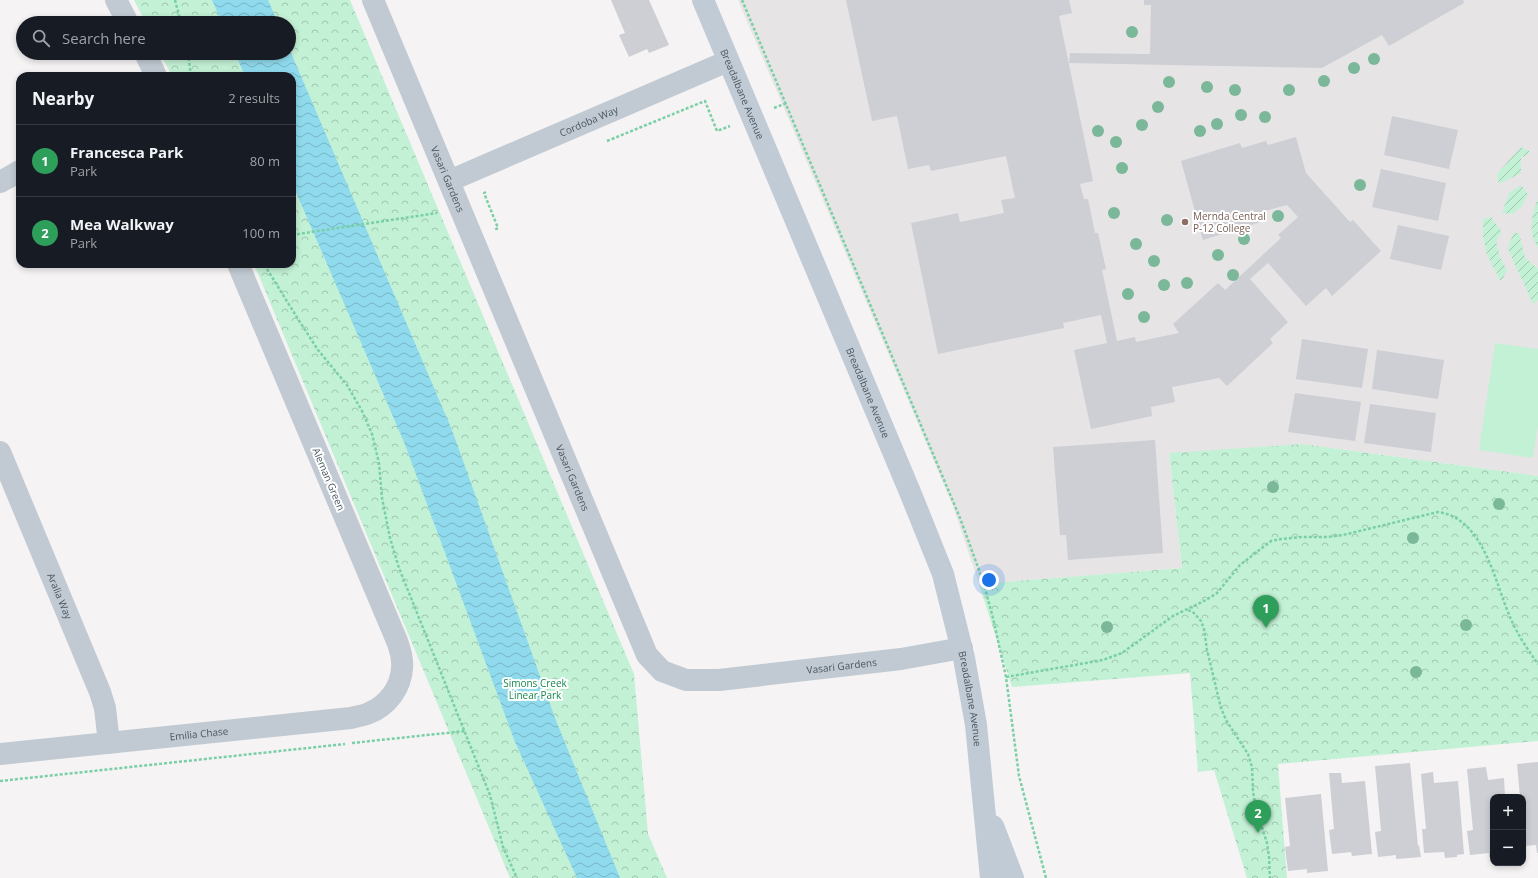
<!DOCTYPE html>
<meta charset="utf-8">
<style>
body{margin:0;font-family:"Open Sans",sans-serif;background:#242831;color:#f1f3f6}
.controls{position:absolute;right:12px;bottom:12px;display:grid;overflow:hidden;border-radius:8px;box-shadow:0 2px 6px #0003}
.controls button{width:36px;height:36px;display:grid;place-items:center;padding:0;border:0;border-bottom:1px solid #363941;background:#171b24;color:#f1f3f6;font:20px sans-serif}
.you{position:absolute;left:989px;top:580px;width:14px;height:14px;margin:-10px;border:3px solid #fff;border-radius:50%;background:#1a73e8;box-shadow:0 0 0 6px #1a73e833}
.badge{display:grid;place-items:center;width:26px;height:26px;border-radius:50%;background:#1a73e8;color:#fff;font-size:13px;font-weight:700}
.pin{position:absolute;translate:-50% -33px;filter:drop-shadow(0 1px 2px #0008)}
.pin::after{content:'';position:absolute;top:21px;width:14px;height:12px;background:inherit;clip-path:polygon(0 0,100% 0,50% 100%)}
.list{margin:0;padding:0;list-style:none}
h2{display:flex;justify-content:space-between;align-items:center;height:52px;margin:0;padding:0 16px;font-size:17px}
h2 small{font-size:13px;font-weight:400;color:#9ea1a6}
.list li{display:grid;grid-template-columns:26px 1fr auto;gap:12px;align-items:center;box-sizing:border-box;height:72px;padding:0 16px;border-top:1px solid #363941}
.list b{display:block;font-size:15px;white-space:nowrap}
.list p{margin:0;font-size:13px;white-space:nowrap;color:#9ea1a6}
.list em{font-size:13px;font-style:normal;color:#9ea1a6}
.icon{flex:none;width:22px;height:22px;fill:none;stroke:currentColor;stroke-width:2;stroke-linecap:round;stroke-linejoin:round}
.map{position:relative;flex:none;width:1538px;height:878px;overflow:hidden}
.search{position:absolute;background:#171b24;box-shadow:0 2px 6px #0003;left:16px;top:16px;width:280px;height:44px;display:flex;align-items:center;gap:10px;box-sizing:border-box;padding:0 14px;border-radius:22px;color:#9ea1a6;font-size:15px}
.panel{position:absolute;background:#171b24;box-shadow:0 2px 6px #0003;left:16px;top:72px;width:280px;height:196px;border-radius:12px}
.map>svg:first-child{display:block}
.education{fill:#e6e4e5}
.park{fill:url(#park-crowns)}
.garden{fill:url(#garden-furrows)}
.pitch{fill:#c3f1d5}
.water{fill:url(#water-waves)}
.building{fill:#cdcfd5}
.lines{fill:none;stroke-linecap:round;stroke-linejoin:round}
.path{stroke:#7ad0a6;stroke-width:2.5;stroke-dasharray:3 2;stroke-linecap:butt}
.street{stroke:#c1cad2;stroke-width:22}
.secondary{stroke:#c1cbd6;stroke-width:22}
.tree{fill:#7bb799}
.education-dot{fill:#8d6e63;stroke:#fff;stroke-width:1.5}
.labels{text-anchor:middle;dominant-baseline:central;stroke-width:4;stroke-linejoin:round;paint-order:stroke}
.street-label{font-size:10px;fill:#4a5661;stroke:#fff}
.education-label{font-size:10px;fill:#785e54;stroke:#fff;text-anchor:start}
.park-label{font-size:10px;fill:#17864f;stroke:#fff}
</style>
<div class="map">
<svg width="1538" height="878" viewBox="0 0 1538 878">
<defs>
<pattern id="park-crowns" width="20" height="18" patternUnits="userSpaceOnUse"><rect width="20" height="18" fill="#c3f1d5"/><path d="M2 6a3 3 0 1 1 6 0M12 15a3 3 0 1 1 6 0" fill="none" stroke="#a0c6b0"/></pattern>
<pattern id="garden-furrows" width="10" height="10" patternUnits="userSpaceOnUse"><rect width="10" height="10" fill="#c3f1d5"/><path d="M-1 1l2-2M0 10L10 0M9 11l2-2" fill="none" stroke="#a0c6b0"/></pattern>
<pattern id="water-waves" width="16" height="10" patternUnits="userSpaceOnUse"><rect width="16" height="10" fill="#90daee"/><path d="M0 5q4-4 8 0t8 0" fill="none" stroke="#78b4c4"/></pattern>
</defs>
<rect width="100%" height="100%" fill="#f5f3f3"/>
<!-- education -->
<path class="education" d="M738 0H1538V476L1302 444 1169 454 1182 568 979 584 953 506Z"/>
<!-- park -->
<g class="park">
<path d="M134 0H350L634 674 648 834 667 878H510L254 264H292V76H172L160 53H289V23H146Z"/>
<path d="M1302 444 1538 476V741L1278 764 1287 878H1247L1214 770 1198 772 1190 673 1012 687 979 584 1182 568 1169 453Z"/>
</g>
<!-- garden -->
<g class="garden">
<path d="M1521 147 1531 152 1521 158V173L1499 184 1497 174Z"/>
<path d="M1521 185 1528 194 1522 206 1513 214 1502 213 1509 193Z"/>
<path d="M1538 199V248C1528 234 1531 214 1538 199Z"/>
<path d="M1491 217 1502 232 1496 241 1500 257 1507 270 1501 282 1487 255 1483 236V219Z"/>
<path d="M1513 233H1519L1525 258 1538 269V300L1533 304 1508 249Z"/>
</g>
<!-- pitch -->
<path class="pitch" d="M1495 343 1538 349V424L1533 458 1479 450Z"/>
<!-- water -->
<g class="water">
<path d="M212 0H268L278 23H222Z"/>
<path d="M289 48 452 430 555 718 620 878H577L515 742 404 442 292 183V76H245L235 53H289Z"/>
</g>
<!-- building -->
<g class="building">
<path d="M611 0H649L669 45 649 53 647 49 629 57 619 35 625 33Z"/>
<path d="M846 0H1069L1072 13 1059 16 1093 181 1080 184 1084 199H1088L1095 233H1098L1106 269 1102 270 1117 341 1135 337 1136 342 1179 333 1173 324 1218 283 1225 290 1281 238 1278 235 1298 217 1287 205 1261 212 1264 221 1203 240 1181 161 1240 143 1242 148 1266 141 1268 145 1296 137 1306 173 1350 222 1353 220 1381 251 1332 296 1326 288 1306 306 1268 263 1250 279 1288 322 1270 339 1273 343 1227 386 1219 378 1172 387 1175 402 1151 407 1152 416 1091 429 1074 350 1107 343 1101 315 1063 323 1064 328 938 354 911 223 958 213 960 222 1004 213 1001 200 1015 198 1006 156 931 171 929 165 908 169 897 116 872 121Z"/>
<path d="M1144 0H1463L1464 3 1389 46 1382 35 1322 68 1069 63 1070 53 1150 54 1151 5H1144Z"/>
<path d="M1392 116 1458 130 1449 169 1384 155Z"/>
<path d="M1381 169 1446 183 1438 221 1372 207Z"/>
<path d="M1398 225 1449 236 1441 270 1390 259Z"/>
<path d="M1302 339 1368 349 1362 388 1296 379Z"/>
<path d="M1377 350 1444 360 1438 399 1372 389Z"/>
<path d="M1295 393 1361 402 1355 441 1288 432Z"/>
<path d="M1370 404 1436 413 1431 452 1364 443Z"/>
<path d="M1155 440 1163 553 1068 560 1066 535H1060L1053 447Z"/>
<path d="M1538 762V853H1537L1536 845 1523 846V797H1520L1517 764Z"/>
<path d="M1410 763 1418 846 1419 845 1421 857 1396 859V855L1378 857 1375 832 1381 831 1375 766Z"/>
<path d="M1486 767 1488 780 1504 778 1505 797H1493V857H1489V853L1470 855 1467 831 1473 830 1467 769Z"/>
<path d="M1433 772 1434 783 1458 781 1464 854 1457 855V857L1445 858 1444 852 1424 853 1422 829H1426L1421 774Z"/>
<path d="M1329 773H1341L1342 783 1365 781 1372 854 1352 856 1351 852 1332 854 1329 830 1334 829Z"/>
<path d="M1321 794 1328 871 1307 873V869L1288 871 1285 847 1290 846 1285 798Z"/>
</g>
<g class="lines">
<!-- path -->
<g class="path">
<path d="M175 0 181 23"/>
<path d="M742 0 960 518 983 581 993 618 1006 677 1019 776 1046 878"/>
<path d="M188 53 191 76"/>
<path d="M774 108 787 103"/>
<path d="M607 141 705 101 717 131 730 126"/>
<path d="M486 192 484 193 498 228 494 230"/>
<path d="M292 235 437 213"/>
<path d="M267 269 298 319 318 350 347 385 362 411 372 434 379 463 382 498 390 538 399 568 490 795 503 847 517 878"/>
<path d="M1188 610 1194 613 1201 621 1204 629 1207 650 1221 708 1226 720 1248 754 1252 767 1253 792 1256 808 1267 843 1269 857 1270 878"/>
<path d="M1006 677 1103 660 1122 653 1173 616 1206 600 1217 593 1240 565 1271 541 1281 539 1301 537H1327L1343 535 1438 512C1484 518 1495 583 1510 617 1517 634 1528 650 1538 664"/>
<path d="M352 743 465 731"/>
<path d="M0 781 345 744"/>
</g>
<!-- street -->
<g class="street">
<path d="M116 0 128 23"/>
<path id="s1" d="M373 0 647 655 662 671 686 680H719L901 659 962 648"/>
<path d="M145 53 156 76"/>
<path id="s2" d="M449 181 728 61"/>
<path d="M0 182 20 171"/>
<path id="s3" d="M0 452 100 692 105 708 109 743"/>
<path id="s4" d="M0 754 351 718C357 716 363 716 369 713 387 706 401 688 402 668 403 659 400 649 397 641L238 264"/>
</g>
<!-- secondary -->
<g class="secondary">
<path id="s5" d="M703 0 910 492 943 574 964 658 976 725 991 878"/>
<path d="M993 826 1013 878"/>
</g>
</g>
<!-- trees -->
<g class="tree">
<circle cx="1132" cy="32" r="6"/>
<circle cx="1374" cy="59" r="6"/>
<circle cx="1354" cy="68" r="6"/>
<circle cx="1324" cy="81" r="6"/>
<circle cx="1169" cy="82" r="6"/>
<circle cx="1207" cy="87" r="6"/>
<circle cx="1235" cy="90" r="6"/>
<circle cx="1289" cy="90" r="6"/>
<circle cx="1158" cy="107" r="6"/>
<circle cx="1241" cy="115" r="6"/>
<circle cx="1265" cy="117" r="6"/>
<circle cx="1217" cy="124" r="6"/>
<circle cx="1142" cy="125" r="6"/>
<circle cx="1098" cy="131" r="6"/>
<circle cx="1200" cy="131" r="6"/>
<circle cx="1116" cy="142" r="6"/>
<circle cx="1122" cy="168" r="6"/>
<circle cx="1360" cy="185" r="6"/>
<circle cx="1114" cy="213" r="6"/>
<circle cx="1278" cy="216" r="6"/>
<circle cx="1167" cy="220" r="6"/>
<circle cx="1244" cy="239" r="6"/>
<circle cx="1136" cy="244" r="6"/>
<circle cx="1218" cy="255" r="6"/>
<circle cx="1154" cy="261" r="6"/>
<circle cx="1233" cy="275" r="6"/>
<circle cx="1187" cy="283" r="6"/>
<circle cx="1164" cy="285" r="6"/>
<circle cx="1128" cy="294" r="6"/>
<circle cx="1144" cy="317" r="6"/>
<circle cx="1273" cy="487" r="6"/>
<circle cx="1499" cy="504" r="6"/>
<circle cx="1413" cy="538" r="6"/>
<circle cx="1466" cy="625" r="6"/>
<circle cx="1107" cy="627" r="6"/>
<circle cx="1416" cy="672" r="6"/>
</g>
<!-- markers -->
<circle class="education-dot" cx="1185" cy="222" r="4"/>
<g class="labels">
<!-- street labels -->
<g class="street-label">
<text stroke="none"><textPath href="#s5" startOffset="102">Breadalbane Avenue</textPath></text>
<text stroke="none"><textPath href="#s2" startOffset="152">Cordoba Way</textPath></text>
<text stroke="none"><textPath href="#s1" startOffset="194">Vasari Gardens</textPath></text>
<text stroke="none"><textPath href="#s5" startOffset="426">Breadalbane Avenue</textPath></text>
<text stroke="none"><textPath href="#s1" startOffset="518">Vasari Gardens</textPath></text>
<text transform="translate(329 479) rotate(67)">Aleman Green</text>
<text stroke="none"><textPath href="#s3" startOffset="156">Aralia Way</textPath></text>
<text stroke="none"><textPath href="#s1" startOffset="914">Vasari Gardens</textPath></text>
<text stroke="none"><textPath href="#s5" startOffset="750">Breadalbane Avenue</textPath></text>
<text stroke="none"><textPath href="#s4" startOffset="200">Emilia Chase</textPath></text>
</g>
<!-- education labels -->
<g class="education-label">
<text x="1193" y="216">Mernda Central<tspan x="1193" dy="12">P-12 College</tspan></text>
</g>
<!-- park labels -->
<g class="park-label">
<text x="535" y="683">Simons Creek<tspan x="535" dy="12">Linear Park</tspan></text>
</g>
</g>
</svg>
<div class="controls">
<button>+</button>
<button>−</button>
</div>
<div class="you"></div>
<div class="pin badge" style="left:1266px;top:628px;background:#2e9e5b">1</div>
<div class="pin badge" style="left:1258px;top:833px;background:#2e9e5b">2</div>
<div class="search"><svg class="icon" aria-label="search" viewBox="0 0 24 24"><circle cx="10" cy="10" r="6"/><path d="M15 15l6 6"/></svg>Search here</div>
<section class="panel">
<h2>Nearby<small>2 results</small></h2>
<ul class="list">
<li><span class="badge" style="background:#2e9e5b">1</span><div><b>Francesca Park</b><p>Park</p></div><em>80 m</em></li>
<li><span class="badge" style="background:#2e9e5b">2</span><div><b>Mea Walkway</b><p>Park</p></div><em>100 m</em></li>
</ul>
</section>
</div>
